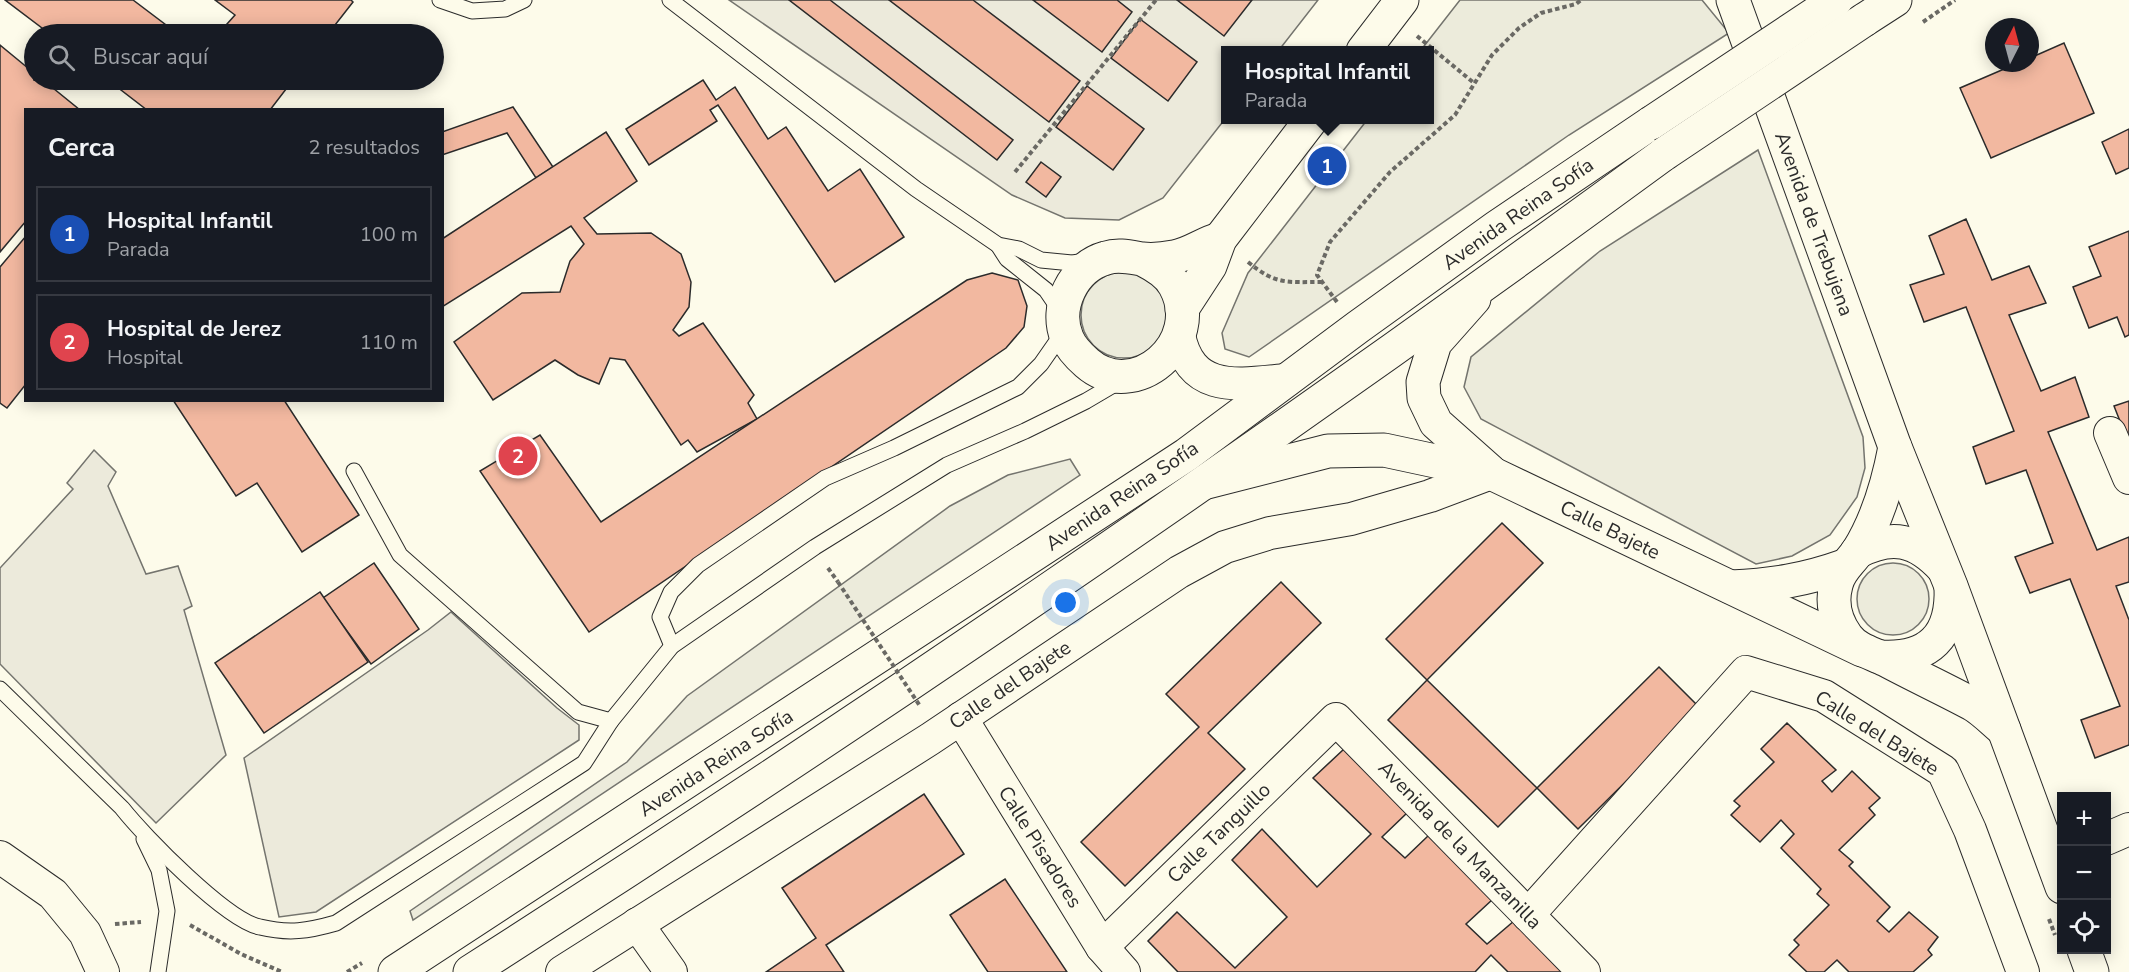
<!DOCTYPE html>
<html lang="es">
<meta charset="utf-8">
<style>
body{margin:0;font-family:"Nunito Sans",sans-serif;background:#242831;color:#f1f3f6}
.controls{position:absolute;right:18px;bottom:18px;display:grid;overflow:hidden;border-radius:0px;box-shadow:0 3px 15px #0003}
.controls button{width:54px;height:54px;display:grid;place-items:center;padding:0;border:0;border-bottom:2px solid #363941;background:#171b24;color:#f1f3f6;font:30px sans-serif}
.compass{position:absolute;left:1985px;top:18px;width:54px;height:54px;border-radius:50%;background:#171b24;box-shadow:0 3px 15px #0003;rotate:6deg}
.you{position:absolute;left:1066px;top:603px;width:21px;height:21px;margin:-15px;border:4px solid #fff;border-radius:50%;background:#1a73e8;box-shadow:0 0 0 9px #1a73e833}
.badge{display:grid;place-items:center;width:39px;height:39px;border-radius:50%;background:#c62828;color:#fff;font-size:20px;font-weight:700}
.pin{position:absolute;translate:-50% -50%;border:3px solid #fff;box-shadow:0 2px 6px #0006}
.popup{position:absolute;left:1221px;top:46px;width:213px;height:78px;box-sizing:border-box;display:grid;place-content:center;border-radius:0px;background:#171b24;filter:drop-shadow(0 2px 4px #0005);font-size:20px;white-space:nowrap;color:#9ea1a6}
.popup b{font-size:22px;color:#f1f3f6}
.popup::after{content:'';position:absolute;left:50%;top:100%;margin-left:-12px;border:12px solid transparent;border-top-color:#171b24}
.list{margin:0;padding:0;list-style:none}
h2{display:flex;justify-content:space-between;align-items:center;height:78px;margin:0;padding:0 24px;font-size:26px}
h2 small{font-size:20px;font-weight:400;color:#9ea1a6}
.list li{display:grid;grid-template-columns:39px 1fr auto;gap:18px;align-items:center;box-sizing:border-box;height:96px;margin:0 12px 12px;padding:0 12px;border:2px solid #363941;border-radius:0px}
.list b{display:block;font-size:22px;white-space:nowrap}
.list p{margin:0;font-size:20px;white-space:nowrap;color:#9ea1a6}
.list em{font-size:20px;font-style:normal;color:#9ea1a6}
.icon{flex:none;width:33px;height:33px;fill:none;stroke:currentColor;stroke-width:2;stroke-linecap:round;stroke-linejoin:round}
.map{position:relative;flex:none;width:2129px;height:972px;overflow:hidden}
.search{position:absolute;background:#171b24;box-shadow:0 3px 15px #0003;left:24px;top:24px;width:420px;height:66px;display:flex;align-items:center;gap:15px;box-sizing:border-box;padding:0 21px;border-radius:33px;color:#9ea1a6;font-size:22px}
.panel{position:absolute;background:#171b24;box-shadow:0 3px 15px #0003;left:24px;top:108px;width:420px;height:294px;border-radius:0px}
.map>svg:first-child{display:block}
.green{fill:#ecebdb;stroke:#74746e;stroke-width:1.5}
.parking{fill:#eceadb;stroke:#74746e;stroke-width:1.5}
.building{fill:#f2b8a0;stroke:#2b2b2b;stroke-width:1.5}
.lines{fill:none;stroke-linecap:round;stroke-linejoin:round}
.service-casing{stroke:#2b2b2b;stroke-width:17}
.minor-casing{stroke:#2b2b2b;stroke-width:34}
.tertiary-casing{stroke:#2b2b2b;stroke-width:35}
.secondary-casing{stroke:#2b2b2b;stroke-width:35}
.primary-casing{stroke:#2b2b2b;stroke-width:35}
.path{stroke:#6a6964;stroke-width:4;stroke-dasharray:4.5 3;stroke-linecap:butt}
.service{stroke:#fdfbea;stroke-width:15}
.minor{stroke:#fdfbea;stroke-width:32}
.tertiary{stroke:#fdfbea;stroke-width:33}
.secondary{stroke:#fdfbea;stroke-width:33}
.primary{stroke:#fdfbea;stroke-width:33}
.primary-bridge-casing{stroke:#2b2b2b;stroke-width:35;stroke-linecap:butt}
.path-bridge{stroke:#6a6964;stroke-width:4;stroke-dasharray:4.5 3;stroke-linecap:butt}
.primary-bridge{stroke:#fdfbea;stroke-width:33}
.labels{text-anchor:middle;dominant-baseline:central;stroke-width:4.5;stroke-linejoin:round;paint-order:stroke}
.street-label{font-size:20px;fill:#2b2b2b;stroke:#fdfbea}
</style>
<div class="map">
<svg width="2129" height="972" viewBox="0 0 2129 972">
<rect width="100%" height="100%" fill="#fdfbea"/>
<!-- green -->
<g class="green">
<path d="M1460 0H1702L1729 33 1569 135 1249 357 1225 349 1222 333 1248 273 1367 120H1429V51L1421 50Z"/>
<path d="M1758 150 1863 437 1865 468 1857 497 1830 535 1792 556 1756 564 1481 419 1464 387 1471 357 1600 251Z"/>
<circle cx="1124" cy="315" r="43"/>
<path d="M1070 459 1080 475 413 920 410 911 627 762 687 696 950 506 1008 475Z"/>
<circle cx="1893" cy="599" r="36"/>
</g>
<!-- parking -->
<g class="parking">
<path d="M729 0H1318L1279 50 1225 51V119L1163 198 1119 220 1065 218 1012 195Z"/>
<path d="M94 450 116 472 108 486 146 574 178 566 192 606 184 610 226 755 156 823 0 664V568L73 489 67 483Z"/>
<path d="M451 612 557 708 579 725V740L316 912 279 917 244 758 428 630Z"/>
</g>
<!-- building -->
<g class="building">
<path d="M5 0H133L178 34H50Z"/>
<path d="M215 0H351L353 2 328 34H218L235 15Z"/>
<path d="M789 0H830L1013 140 997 160Z"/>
<path d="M889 0H973L1080 81 1049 122Z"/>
<path d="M1033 0H1117L1132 12 1102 52Z"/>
<path d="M1177 0H1252L1224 36Z"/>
<path d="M1140 19 1197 62 1168 101 1111 58Z"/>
<path d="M2064 43 2094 113 1991 158 1960 88 2018 63H2030V58Z"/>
<path d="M0 45 34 73V80H43L80 110H26V221L0 252Z"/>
<path d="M108 80H293L270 110H147Z"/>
<path d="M703 80 716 100 735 87 768 139 786 127 828 191 860 169 904 237 835 282 718 105 710 110 717 121 649 165 626 129Z"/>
<path d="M1087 86 1144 129 1113 170 1056 127Z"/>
<path d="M513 107 553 167 536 178 507 133 442 155V132Z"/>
<path d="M2129 129V168L2116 174 2102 142Z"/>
<path d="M606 132 637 181 584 218 597 234 651 233 681 254 691 282 689 307 673 330 679 336 703 323 754 395 748 403 757 419 697 452 688 440 681 445 625 360 610 358 599 384 578 375 555 360 493 400 454 342 522 293 560 292 570 261 584 244 571 226 442 307V239Z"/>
<path d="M1041 162 1061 177 1046 197 1026 182Z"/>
<path d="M1966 219 1992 280 2029 266 2046 303 2009 315 2041 391 2075 377 2089 417 2048 432 2097 550 2129 537V582L2116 586 2129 620V745L2095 758 2081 720 2120 706 2070 579 2030 593 2015 557 2053 543 2026 470 1986 484 1973 447 2014 431 1966 307 1924 322 1910 285 1944 274 1929 236Z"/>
<path d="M2129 231V335L2125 337 2117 317 2089 328 2073 287 2101 276 2089 247Z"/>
<path d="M26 236V384L7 408 0 403V267Z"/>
<path d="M992 273 1018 280 1027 306 1024 327 1006 348 589 632 480 471 540 435 601 522 967 280Z"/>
<path d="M173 400H284L359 515 302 552 257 483 236 496Z"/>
<path d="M2129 401V444L2114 406Z"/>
<path d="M1502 523 1543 563 1427 680 1386 639Z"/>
<path d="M374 563 419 629 371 664 323 598Z"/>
<path d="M1281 582 1321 623 1208 733 1245 769 1125 886 1081 842 1199 727 1166 694Z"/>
<path d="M320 592 368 662 264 733 215 663Z"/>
<path d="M1659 667 1700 708 1578 829 1537 788Z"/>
<path d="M1427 680 1537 788 1498 827 1388 720Z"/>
<path d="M1787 723 1836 770 1822 781 1832 792 1852 771 1880 798 1869 808 1875 815 1839 850 1853 862 1849 866 1890 907 1877 921 1889 932 1909 912 1938 937 1928 950 1932 955 1913 972H1849L1837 960 1824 972H1807L1789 955 1799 945 1794 940 1829 905 1817 894 1821 889 1781 848 1794 834 1781 820 1760 842 1731 815 1740 806 1734 801 1774 762 1761 749Z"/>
<path d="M1344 749 1408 812 1382 837 1405 858 1429 835 1493 899 1466 924 1487 944 1514 921 1562 972H1508L1491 955 1475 972H1178L1148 941 1177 912 1235 968 1287 917 1232 860 1262 829 1317 887 1371 834 1313 778Z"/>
<path d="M924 794 964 854 826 945 844 972H766L816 938 782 888Z"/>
<path d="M1005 879 1067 972H988L950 915Z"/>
</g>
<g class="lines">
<!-- service casing -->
<g class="service-casing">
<g id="service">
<path d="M440 0 472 11 505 9 524 0"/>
<path d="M670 0 916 189 998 245 1019 249 1041 260 1072 263 1087 261"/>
<path d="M998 245 1007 259 1046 290 1061 312"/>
<path d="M354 471 400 555 578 712 611 721"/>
<path d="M672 646 660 617 671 592 698 565 825 478 894 448 1018 387 1041 364 1064 331"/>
<path d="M0 689 122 808C144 836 227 921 260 927 289 934 308 931 336 923L584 763 611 721 672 646 815 547 947 465 1025 431 1086 401 1120 381"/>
<path d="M144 839 159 870 167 911 158 972"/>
</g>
</g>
<!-- minor casing -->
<g class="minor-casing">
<g id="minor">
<path d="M1179 335C1191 395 1240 384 1287 380"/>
<path d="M2110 433 2129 478"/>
<path d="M961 718 1102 947 1124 972"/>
<path d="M2106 839 2129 829"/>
<path d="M0 857 53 894 85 933 103 972"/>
<path d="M1528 915 1746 672 1824 696 1943 771 1970 830 2023 972"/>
<path d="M637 924 671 972"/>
<path d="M1102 947 1336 719 1584 972"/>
<path d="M562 972 930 739 1179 572 1225 547 1270 533 1351 519 1430 496 1491 473"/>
</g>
</g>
<!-- tertiary casing -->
<g class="tertiary-casing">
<g id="tertiary">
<path d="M1363 51 1402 0"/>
<path d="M1144 260C1156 266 1169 274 1175 286 1206 343 1134 404 1087 363 1079 356 1071 348 1067 338 1054 307 1073 267 1106 258 1118 254 1130 257 1142 259 1152 260 1164 259 1174 257 1191 254 1204 243 1220 239"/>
<path d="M1182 309 1210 266 1220 239 1311 120"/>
</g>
</g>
<!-- secondary casing -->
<g class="secondary-casing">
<g id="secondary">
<path d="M1733 0 1895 447 1951 586 2062 887"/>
<path d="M1474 299 1435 343 1423 382 1424 398 1436 423 1490 471"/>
<path d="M1895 447C1888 484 1878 519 1858 551 1850 563 1839 570 1836 585 1831 603 1836 622 1847 637 1857 650 1872 653 1886 660 1914 675 1944 689 1972 704 1984 711 1994 722 2004 730"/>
<path d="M1207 482 1328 451 1384 450 1491 473 1862 650"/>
<path d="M1857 552C1892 534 1916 539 1943 568"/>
<path d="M1731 587C1772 585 1805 580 1844 566"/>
<path d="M1880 657C1929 660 1953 636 1951 587"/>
<path d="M2084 950 2092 972"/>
</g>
</g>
<!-- primary casing -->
<g class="primary-casing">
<g id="primary">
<path d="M1864 20 1895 0"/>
<path d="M395 972 1186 455 1358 327 1497 227 1651 123"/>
<path d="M470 972C877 712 1275 439 1664 154"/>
</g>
</g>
<!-- path -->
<g class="path">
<path d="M1923 22 1955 0"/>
<path d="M1417 36 1474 83"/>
<path d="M1015 172 1156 0"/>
<path d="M1248 262C1276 285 1286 282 1321 282"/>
<path d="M1337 302 1317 275 1330 242 1390 172 1455 115 1492 55 1519 28 1541 13 1576 4 1581 0"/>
<path d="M828 568 838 582"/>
<path d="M2049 919 2055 935"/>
<path d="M115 924 141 922"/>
<path d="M190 925 241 954 282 972"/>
<path d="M347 972 362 963"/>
</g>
<!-- service -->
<use href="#service" class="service"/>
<!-- minor -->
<use href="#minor" class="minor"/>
<!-- tertiary -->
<use href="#tertiary" class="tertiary"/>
<!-- secondary -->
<use href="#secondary" class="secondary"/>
<!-- primary -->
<use href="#primary" class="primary"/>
<!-- primary-bridge casing -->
<g class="primary-bridge-casing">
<g id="primary-bridge">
<path d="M1651 123 1836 0"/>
<path d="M1664 154 1864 20"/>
</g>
</g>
<!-- path-bridge -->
<path class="path-bridge" d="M838 582 920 706"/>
<!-- primary-bridge -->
<use href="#primary-bridge" class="primary-bridge"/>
</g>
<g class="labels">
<!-- street labels -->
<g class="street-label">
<text transform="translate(1518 214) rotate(-35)">Avenida Reina Sofía</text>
<text transform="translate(1814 224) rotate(70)">Avenida de Trebujena</text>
<text transform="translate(1122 496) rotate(-34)">Avenida Reina Sofía</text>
<text transform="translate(1610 530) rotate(26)">Calle Bajete</text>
<text transform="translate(1010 685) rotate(-34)">Calle del Bajete</text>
<text transform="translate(1877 733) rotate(32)">Calle del Bajete</text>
<text transform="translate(716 763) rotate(-33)">Avenida Reina Sofía</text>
<text transform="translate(1219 833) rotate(-44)">Calle Tanguillo</text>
<text transform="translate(1460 845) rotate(46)">Avenida de la Manzanilla</text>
<text transform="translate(1040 847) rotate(58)">Calle Pisadores</text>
</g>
</g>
</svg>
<div class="controls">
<button>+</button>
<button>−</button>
<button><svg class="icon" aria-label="locate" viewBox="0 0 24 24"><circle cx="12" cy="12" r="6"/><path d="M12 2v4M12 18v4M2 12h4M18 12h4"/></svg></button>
</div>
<svg class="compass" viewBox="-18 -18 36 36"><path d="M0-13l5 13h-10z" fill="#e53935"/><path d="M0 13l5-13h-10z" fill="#9ea1a6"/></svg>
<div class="you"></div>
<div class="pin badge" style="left:1327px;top:166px;background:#1a4fb4">1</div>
<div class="popup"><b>Hospital Infantil</b>Parada</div>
<div class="pin badge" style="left:518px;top:456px;background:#e0444e">2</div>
<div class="search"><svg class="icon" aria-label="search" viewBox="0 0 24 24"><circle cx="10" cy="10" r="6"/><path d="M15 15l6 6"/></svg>Buscar aquí</div>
<section class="panel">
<h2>Cerca<small>2 resultados</small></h2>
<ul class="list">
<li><span class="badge" style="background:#1a4fb4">1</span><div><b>Hospital Infantil</b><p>Parada</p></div><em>100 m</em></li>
<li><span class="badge" style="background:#e0444e">2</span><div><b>Hospital de Jerez</b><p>Hospital</p></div><em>110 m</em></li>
</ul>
</section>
</div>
